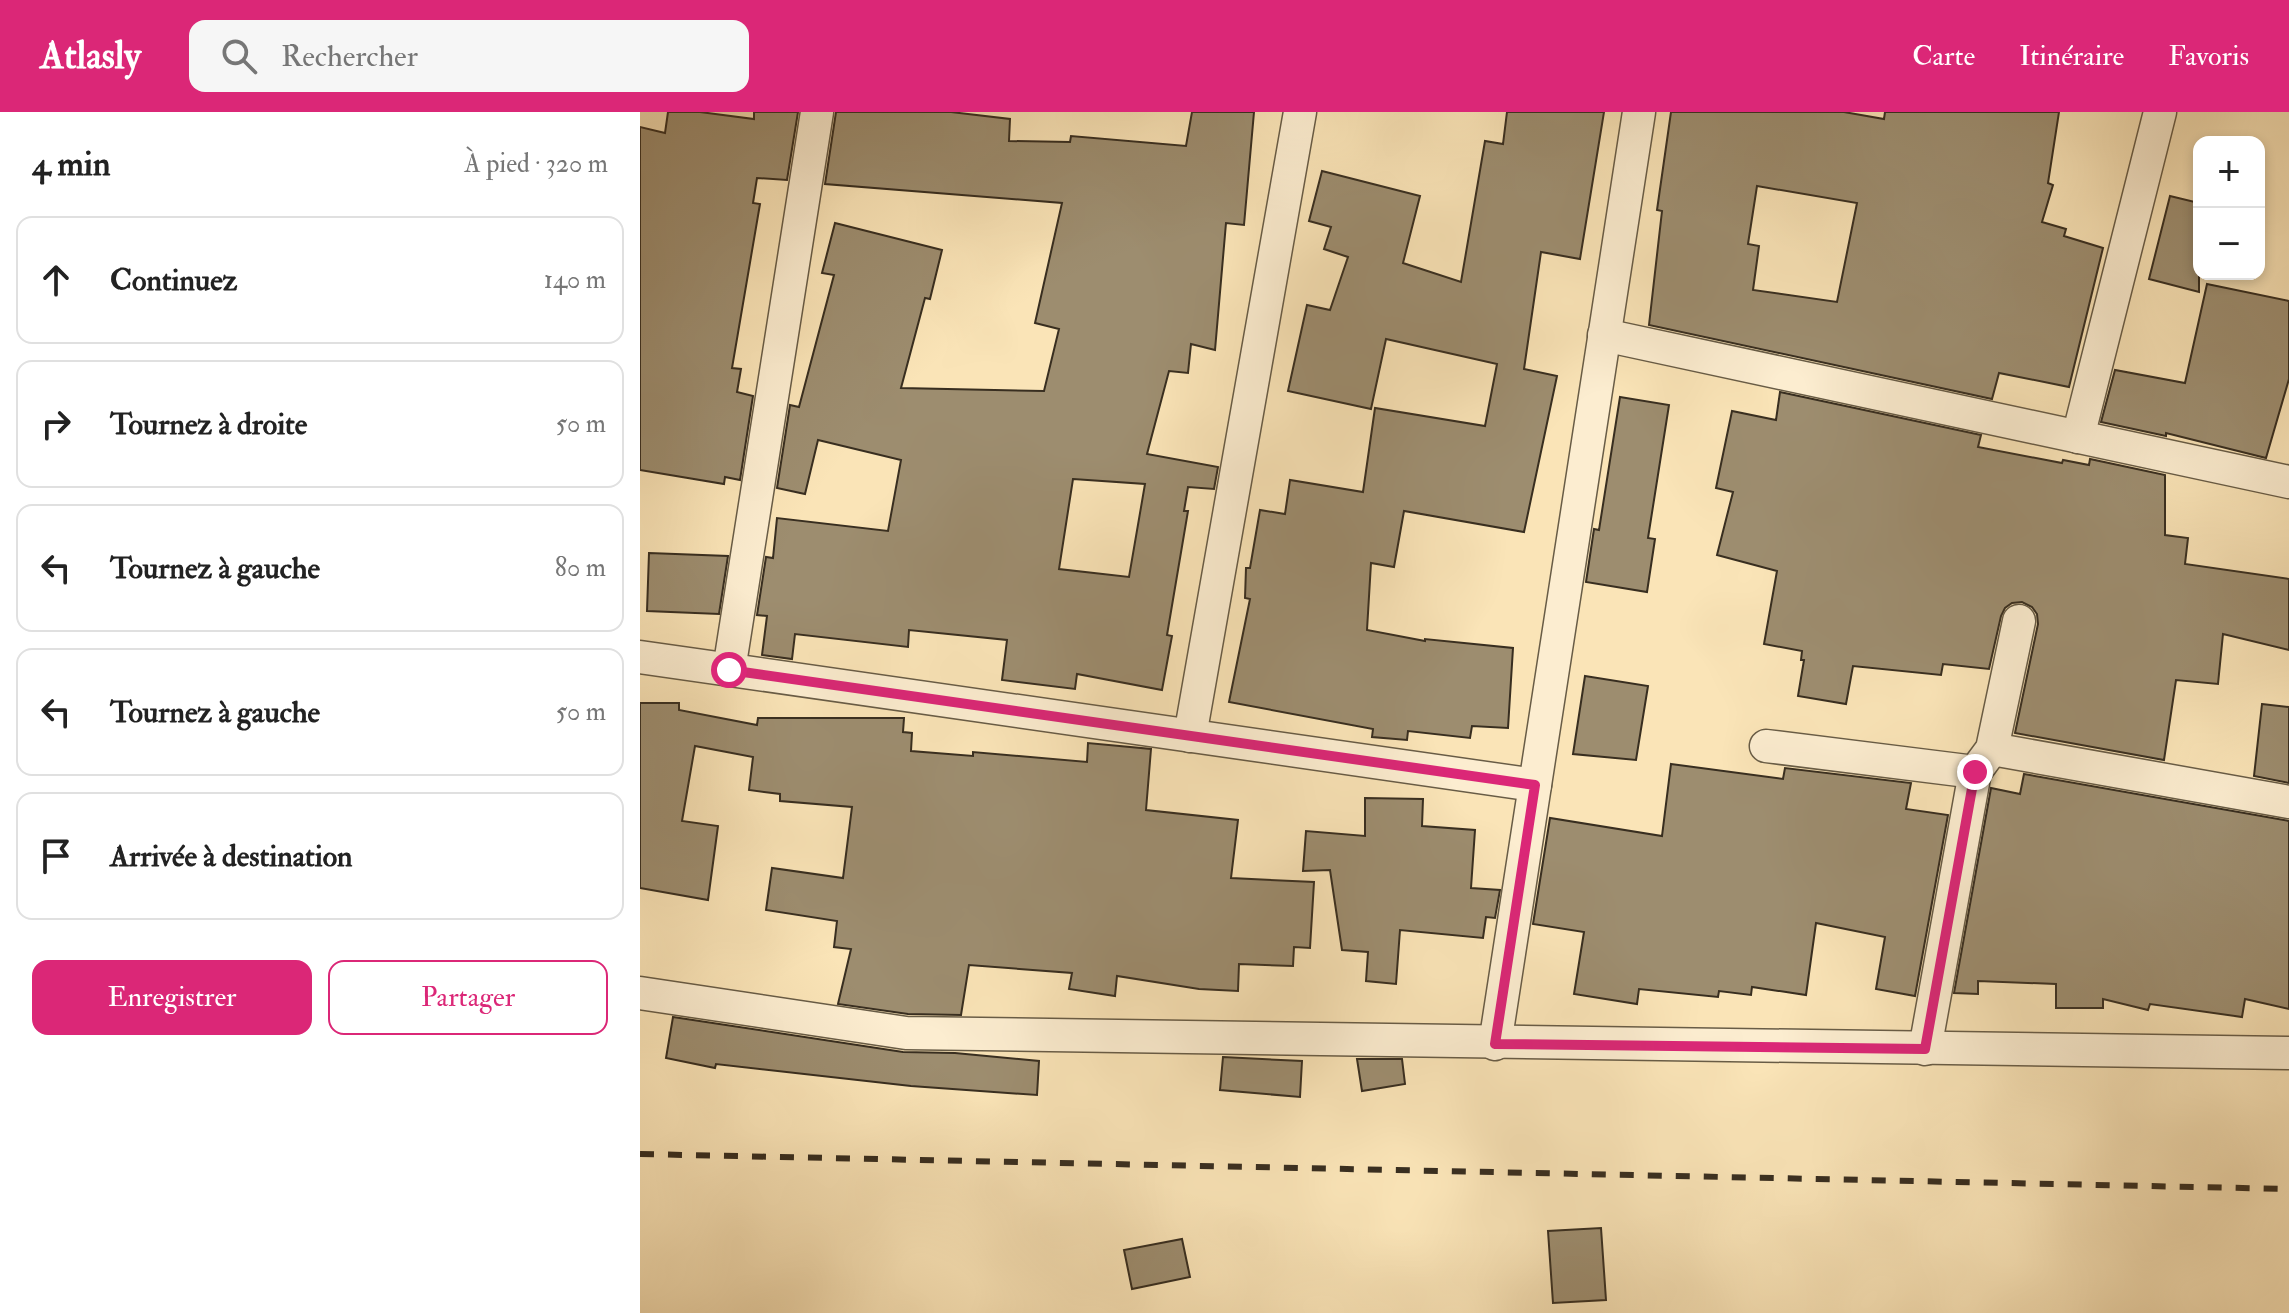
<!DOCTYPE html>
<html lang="fr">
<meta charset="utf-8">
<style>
body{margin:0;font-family:"IM FELL Double Pica",serif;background:#f6f6f6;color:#222}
.controls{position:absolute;right:24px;top:24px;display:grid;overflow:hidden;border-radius:16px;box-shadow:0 4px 12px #0003}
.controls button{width:72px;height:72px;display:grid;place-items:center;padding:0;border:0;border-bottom:2px solid #e0e0e0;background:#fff;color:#222;font:40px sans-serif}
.stop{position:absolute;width:24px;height:24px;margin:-18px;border:6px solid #db2777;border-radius:50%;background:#fff}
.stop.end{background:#db2777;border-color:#fff;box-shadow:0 2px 8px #0008}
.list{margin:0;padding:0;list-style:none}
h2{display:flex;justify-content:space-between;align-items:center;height:104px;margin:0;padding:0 32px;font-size:34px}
h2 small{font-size:26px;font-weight:400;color:#767676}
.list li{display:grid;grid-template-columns:52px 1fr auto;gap:24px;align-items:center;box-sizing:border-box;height:128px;margin:0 16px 16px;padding:0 16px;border:2px solid #e0e0e0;border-radius:16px}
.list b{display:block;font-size:30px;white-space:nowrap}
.list em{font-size:26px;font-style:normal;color:#767676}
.actions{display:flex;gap:16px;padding:24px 32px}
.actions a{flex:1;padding:18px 0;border:2px solid #db2777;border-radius:16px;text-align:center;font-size:28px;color:#db2777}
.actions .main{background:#db2777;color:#fff}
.icon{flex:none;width:44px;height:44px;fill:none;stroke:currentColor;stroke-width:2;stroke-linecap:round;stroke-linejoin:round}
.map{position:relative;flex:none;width:1649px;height:1201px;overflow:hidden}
header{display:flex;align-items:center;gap:48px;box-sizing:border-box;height:112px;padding:0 40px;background:#db2777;color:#fff}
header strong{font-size:38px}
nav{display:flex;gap:44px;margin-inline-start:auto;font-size:28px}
.search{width:560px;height:72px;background:#f6f6f6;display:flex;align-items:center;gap:20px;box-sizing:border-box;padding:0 28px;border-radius:16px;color:#767676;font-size:30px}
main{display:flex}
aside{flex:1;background:#fff}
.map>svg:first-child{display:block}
.building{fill:#9d8d6f;stroke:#382e20;stroke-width:2;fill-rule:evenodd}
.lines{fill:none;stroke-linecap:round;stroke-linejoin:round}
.minor-casing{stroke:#685c46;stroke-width:35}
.minor{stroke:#fcedd0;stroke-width:32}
.rail{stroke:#382e20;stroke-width:6;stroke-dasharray:14 14;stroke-linecap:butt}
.route{stroke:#db2777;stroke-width:10}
</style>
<header>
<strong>Atlasly</strong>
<div class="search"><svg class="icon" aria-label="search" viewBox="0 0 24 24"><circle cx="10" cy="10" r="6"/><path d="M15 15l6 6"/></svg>Rechercher</div>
<nav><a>Carte</a><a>Itinéraire</a><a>Favoris</a></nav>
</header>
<main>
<aside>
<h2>4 min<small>À pied · 320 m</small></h2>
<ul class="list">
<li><svg class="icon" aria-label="ahead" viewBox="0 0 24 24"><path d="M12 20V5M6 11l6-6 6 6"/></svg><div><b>Continuez</b></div><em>140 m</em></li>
<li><svg class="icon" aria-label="right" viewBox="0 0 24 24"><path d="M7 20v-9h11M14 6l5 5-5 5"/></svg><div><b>Tournez à droite</b></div><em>50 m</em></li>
<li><svg class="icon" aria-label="left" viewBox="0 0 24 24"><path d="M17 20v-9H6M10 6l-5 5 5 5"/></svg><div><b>Tournez à gauche</b></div><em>80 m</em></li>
<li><svg class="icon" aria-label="left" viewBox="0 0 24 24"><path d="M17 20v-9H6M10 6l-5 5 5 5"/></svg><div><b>Tournez à gauche</b></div><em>50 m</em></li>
<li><svg class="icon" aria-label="arrive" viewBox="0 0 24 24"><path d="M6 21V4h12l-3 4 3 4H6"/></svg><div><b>Arrivée à destination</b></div></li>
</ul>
<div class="actions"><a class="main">Enregistrer</a><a>Partager</a></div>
</aside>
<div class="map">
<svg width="1649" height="1201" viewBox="0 0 1649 1201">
<rect width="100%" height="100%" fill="#fae4b7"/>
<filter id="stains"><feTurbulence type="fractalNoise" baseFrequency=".0025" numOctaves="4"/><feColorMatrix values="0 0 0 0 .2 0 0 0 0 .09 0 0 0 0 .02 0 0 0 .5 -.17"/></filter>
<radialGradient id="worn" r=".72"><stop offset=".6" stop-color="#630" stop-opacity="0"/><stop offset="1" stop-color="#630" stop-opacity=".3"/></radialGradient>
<!-- building -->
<g class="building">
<path d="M28 0H60L114 7V0H158L147 68 117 66 113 91 120 92 92 256 101 257 97 280 113 284 100 368 85 365 84 372 0 358V15L25 21Z"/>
<path d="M196 0H311L370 7 369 29 430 30 431 24 546 34 552 0H614L604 113 586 111 575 238 551 232 548 261 529 259 507 342 578 355 574 377 548 375 544 399H548L527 523 532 524 522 578 437 562 435 577 362 568 367 528 269 518 268 535 155 522 152 547 122 543 127 504 117 503 126 445 133 446 137 406 248 419 261 348 178 328 165 382 137 376 150 293 159 295 194 163 182 161 195 111 302 138 290 187 285 186 261 276 404 279 419 217 395 211 422 91 185 72ZM433 367 505 372 489 465 419 457Z"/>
<path d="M867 0H964L940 147 901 140 884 257 917 264 884 420 764 399 754 455 731 451 727 518 785 529V527L873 536 868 616 832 614 830 626 768 619 767 628 732 625 733 617 589 590 610 487 605 486 606 456H610L620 398 645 402 650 368 723 380 735 296 845 314 857 252 746 227 731 297 648 279 667 193 690 198 708 145 684 137 691 115 669 109 682 59 780 84 763 151 821 170 845 29 863 32Z"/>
<path d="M1031 0H1204L1244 7 1245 0H1419L1408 71 1413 73 1402 110 1426 117 1424 124 1463 136 1429 275 1359 261 1352 287 1009 213 1022 99 1017 98ZM1117 74 1217 91 1197 190 1113 178 1119 134 1108 132Z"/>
<path d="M1530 84 1559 91V180L1509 167Z"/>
<path d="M1567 172 1649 189V267L1626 346 1526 321V324L1461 310 1475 258 1545 271Z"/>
<path d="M1140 280 1341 323 1338 335 1422 351 1423 348 1449 353 1450 347 1525 363V423L1548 426 1545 452 1649 467V538L1583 522 1578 572 1536 568 1524 648 1375 621 1398 512 1397 502 1392 495 1382 490 1372 491 1365 496 1361 504 1349 557 1303 552 1301 563 1213 554 1206 592 1158 584 1164 548H1161L1162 539 1124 532 1137 459 1077 443 1093 380 1076 376 1092 299 1136 308Z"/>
<path d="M980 285 1029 293 1008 426 1015 427 1007 480 946 470 954 417 959 418Z"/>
<path d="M9 441 88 444 79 502 7 499Z"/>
<path d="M945 564 1008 574 996 648 933 642Z"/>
<path d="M0 591H39V598L117 613 118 606H264L263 620 272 621 271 639 333 644V640L447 650 448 631 511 637 506 698 598 708 591 766 674 770 670 836 654 835 653 854 599 852 598 879 559 877 477 864 475 884 429 877 432 861 329 853 321 903 268 902 198 892 211 837 194 835 197 809 126 798 132 756 203 766 212 695 140 689V682L109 678 113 645 55 634 42 709 78 714 68 788 0 776Z"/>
<path d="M1622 592 1649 595V671L1614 664Z"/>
<path d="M1031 652 1143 667 1145 656 1271 671 1266 697 1308 703 1275 884 1236 877 1245 825 1176 811 1166 883 1112 875 1111 883 1079 879 1078 885 999 877 997 892 934 882 944 820 893 812 910 706 1022 724Z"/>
<path d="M1384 662 1649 709V897L1605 887 1602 905 1510 892 1508 898 1463 887V896H1416V872L1338 869V882L1314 881 1351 676 1380 682Z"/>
<path d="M725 686 783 687 782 714 835 718 831 776 860 778 855 806 846 805 843 826 760 818 756 872 726 869 728 840 702 838 690 758 663 759 666 719 725 724Z"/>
<path d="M33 905 263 940 315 941 399 949 397 983 271 974 76 952 75 956 26 946Z"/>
<path d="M583 945 662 949 660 985 580 978Z"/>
<path d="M717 947H762L765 972 722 979Z"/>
<path d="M961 1116 966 1188 913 1191 908 1119Z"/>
<path d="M542 1127 550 1165 492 1177 484 1138Z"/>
</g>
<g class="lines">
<!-- minor casing -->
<g class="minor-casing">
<g id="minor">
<path d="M964 223 1649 370"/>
<path d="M1438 325 1520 0"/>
<path d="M0 545 895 673"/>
<path d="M89 558 177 0"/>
<path d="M550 624 660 0"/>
<path d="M1126 634 1335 660"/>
<path d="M1352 637 1649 690"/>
<path d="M0 881 266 921 1649 941"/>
<path d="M855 932 999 0"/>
<path d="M1285 937 1335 660 1352 637 1379 509"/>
</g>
</g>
<!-- minor -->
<use href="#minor" class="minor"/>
<!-- rail -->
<path class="rail" d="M0 1042 1649 1077"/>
</g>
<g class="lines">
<!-- route -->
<path class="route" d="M89 558 895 673 855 932 1285 937 1335 660"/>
</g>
<rect width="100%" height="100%" filter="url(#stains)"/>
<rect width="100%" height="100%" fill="url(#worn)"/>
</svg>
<div class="controls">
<button>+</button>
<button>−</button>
</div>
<div class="stop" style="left:89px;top:558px"></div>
<div class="stop end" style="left:1335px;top:660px"></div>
</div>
</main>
